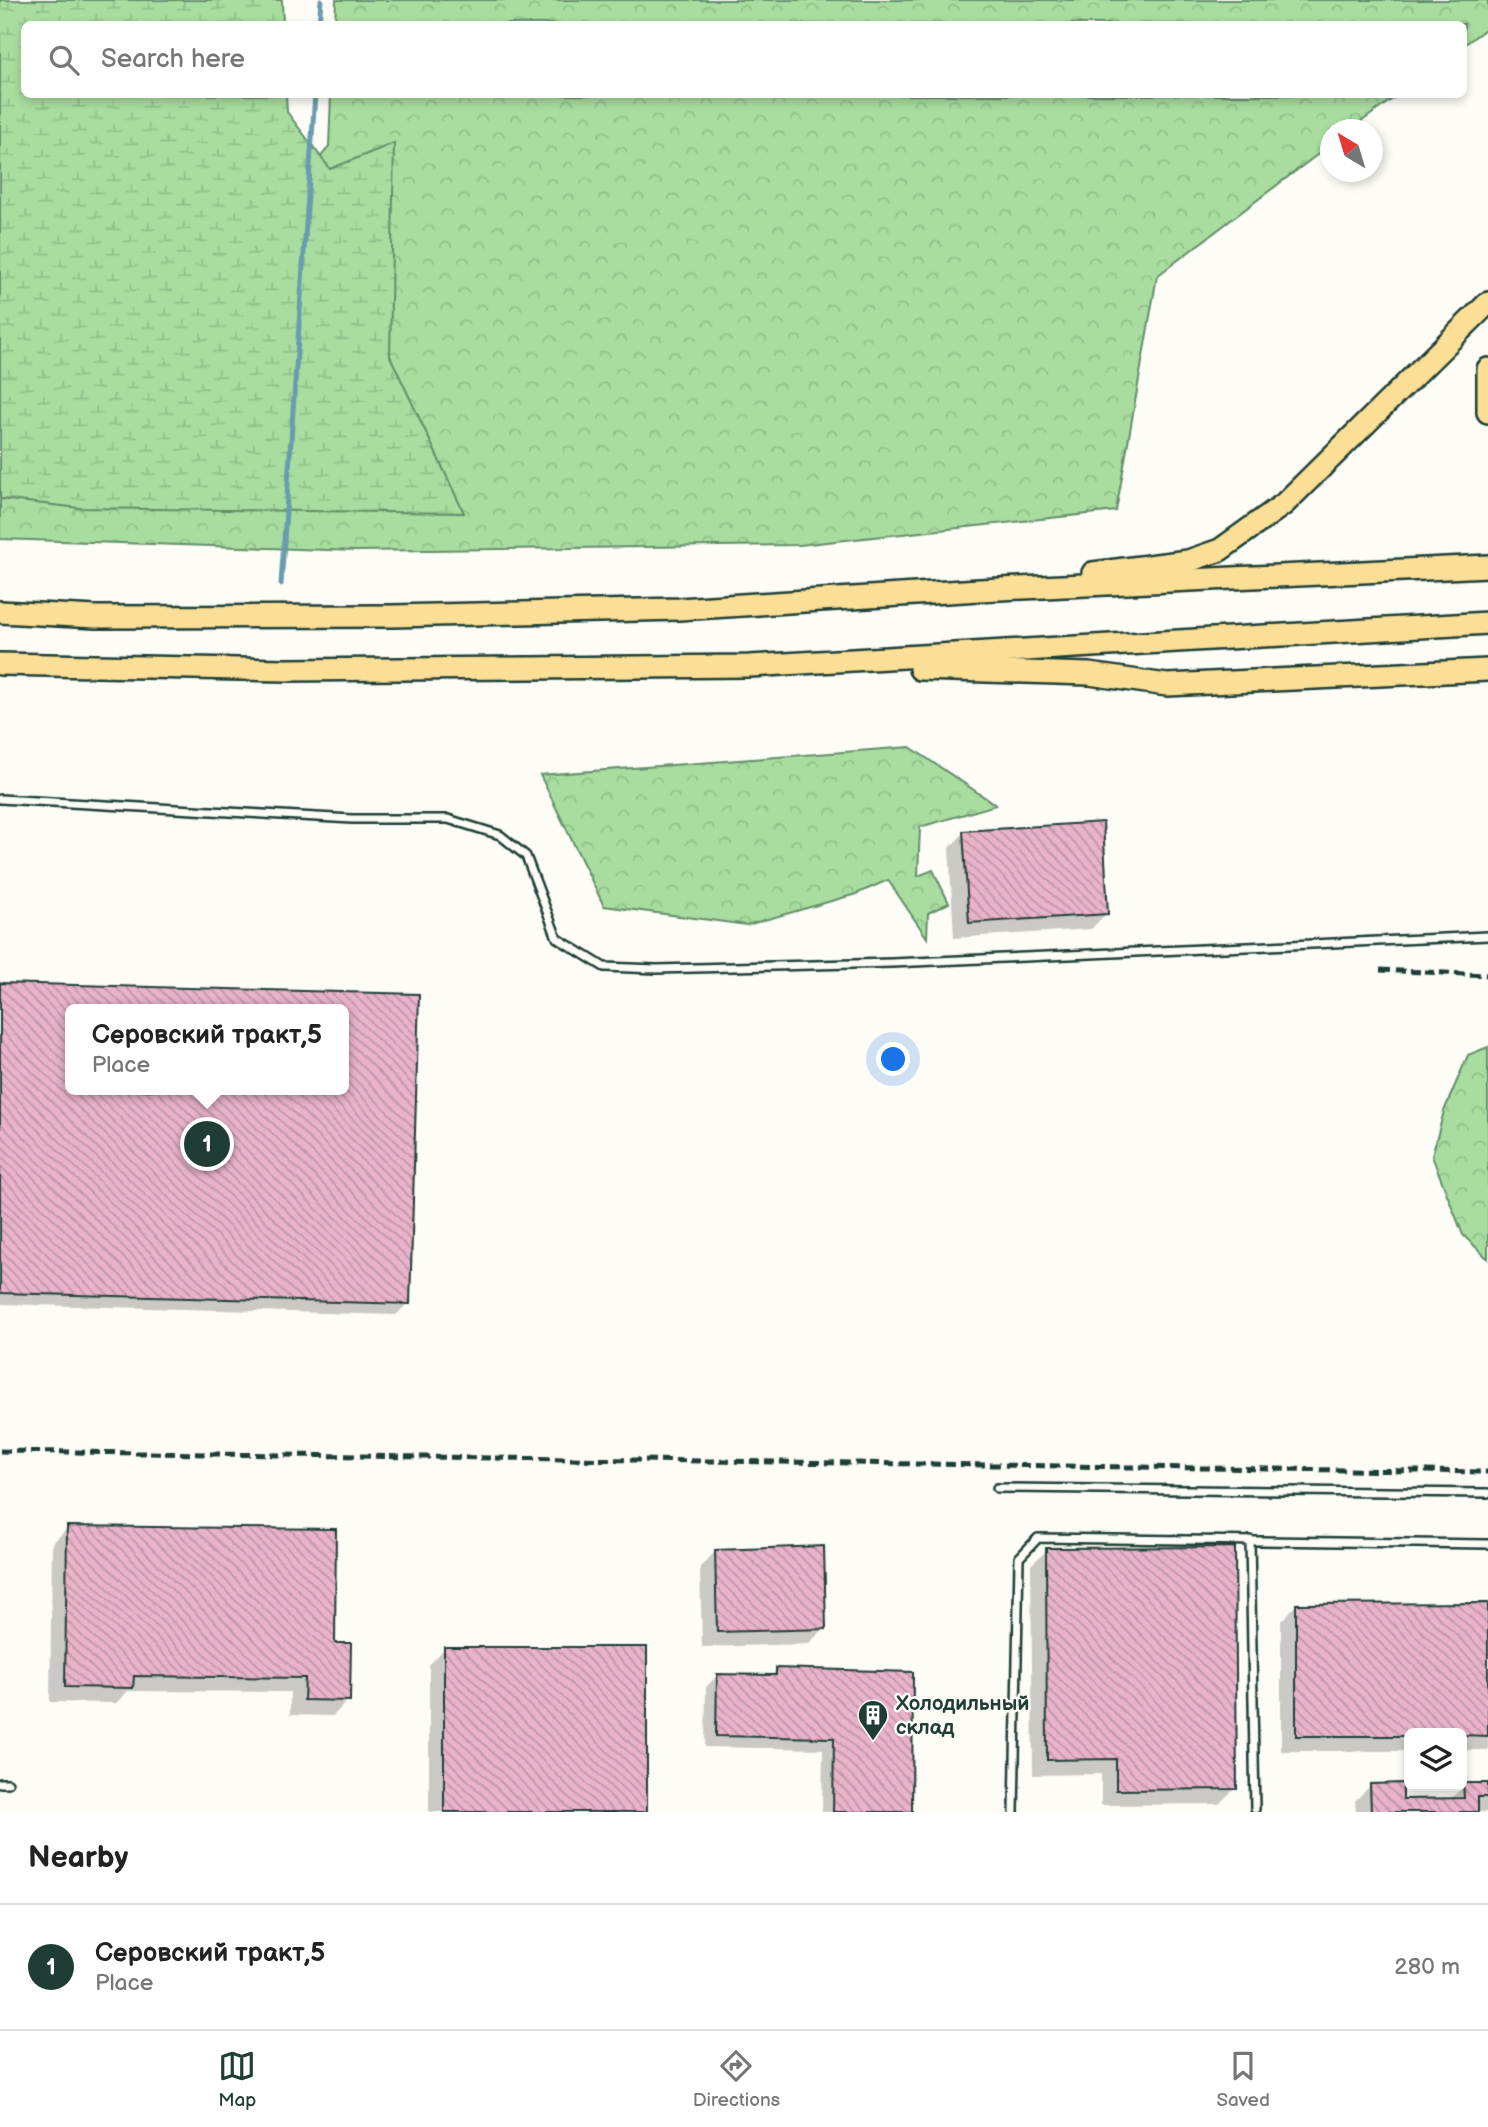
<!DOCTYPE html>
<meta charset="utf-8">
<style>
body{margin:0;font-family:"Balsamiq Sans",sans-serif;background:#f2f2f2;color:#222}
.controls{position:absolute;right:21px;bottom:21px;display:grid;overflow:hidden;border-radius:10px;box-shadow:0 4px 10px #0003}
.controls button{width:63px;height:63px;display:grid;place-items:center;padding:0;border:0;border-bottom:2px solid #e0e0e0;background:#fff;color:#222;font:35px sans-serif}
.compass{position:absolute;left:1320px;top:119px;width:63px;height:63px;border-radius:50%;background:#fff;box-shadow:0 4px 10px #0003;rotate:322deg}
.you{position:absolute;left:894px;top:1060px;width:24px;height:24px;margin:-18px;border:5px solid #fff;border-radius:50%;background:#1a73e8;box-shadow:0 0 0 10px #1a73e833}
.badge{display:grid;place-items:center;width:46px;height:46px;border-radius:50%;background:#1f3d34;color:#fff;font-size:23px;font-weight:700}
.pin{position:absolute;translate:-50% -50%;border:4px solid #fff;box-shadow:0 2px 7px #0006}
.popup{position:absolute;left:65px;top:1004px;width:284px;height:91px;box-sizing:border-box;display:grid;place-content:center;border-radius:10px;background:#fff;filter:drop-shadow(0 2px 5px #0005);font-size:23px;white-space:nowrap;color:#767676}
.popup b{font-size:26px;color:#222}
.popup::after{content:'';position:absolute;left:50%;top:100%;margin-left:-14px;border:14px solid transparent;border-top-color:#fff}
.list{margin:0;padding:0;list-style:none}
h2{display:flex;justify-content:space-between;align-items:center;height:91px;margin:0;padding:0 28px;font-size:30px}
h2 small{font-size:23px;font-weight:400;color:#767676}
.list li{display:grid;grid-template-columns:46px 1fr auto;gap:21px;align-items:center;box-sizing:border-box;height:126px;padding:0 28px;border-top:2px solid #e0e0e0}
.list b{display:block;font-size:26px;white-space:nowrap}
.list p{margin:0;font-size:23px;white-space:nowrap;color:#767676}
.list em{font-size:23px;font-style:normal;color:#767676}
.icon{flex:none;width:38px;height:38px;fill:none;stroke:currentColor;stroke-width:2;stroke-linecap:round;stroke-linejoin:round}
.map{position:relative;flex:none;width:1488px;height:1812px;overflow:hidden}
.search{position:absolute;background:#fff;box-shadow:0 4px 10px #0003;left:21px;right:21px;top:21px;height:77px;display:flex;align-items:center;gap:18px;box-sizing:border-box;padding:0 24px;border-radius:10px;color:#767676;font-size:26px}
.sheet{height:217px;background:#fff}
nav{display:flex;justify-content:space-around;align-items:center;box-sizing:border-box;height:98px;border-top:2px solid #e0e0e0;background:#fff;font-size:19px;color:#767676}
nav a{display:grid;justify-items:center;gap:4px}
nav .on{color:#1f3d34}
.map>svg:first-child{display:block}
.forest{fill:url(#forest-crowns);stroke:#648d6a;stroke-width:2}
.wetland{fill:url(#wetland-marsh);stroke:#648d6a;stroke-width:2}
.shadow{fill:#0003;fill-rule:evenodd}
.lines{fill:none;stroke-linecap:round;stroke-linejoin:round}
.stream{stroke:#699cac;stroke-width:5}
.building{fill:url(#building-back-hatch);stroke:#1f3d34;stroke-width:2;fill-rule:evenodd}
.service-casing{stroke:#1f3d34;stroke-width:12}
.primary-casing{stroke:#1f3d34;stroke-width:26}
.service{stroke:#fdfcf7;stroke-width:7}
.primary{stroke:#fbdf96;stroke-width:21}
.rail{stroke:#1f3d34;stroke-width:5;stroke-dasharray:10 5;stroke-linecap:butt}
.labels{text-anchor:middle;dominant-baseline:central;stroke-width:5;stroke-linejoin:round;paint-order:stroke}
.poi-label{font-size:21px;font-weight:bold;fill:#1f3d34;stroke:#fdfcf7;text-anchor:start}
</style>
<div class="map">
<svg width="1488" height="1812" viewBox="0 0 1488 1812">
<defs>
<pattern id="forest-crowns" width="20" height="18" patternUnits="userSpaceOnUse" patternTransform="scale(1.75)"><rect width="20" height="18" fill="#a8dd9f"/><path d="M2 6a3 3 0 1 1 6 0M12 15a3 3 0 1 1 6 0" fill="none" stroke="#90bf8a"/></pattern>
<pattern id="wetland-marsh" width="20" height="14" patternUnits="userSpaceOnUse" patternTransform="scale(1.75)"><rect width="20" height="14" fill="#a8dd9f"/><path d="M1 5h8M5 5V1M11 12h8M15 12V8" fill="none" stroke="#90bf8a"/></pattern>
<pattern id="building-back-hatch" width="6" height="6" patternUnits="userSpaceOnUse" patternTransform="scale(1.75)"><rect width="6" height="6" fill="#eab3ca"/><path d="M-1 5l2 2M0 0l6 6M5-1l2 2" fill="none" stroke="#bd93a5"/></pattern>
</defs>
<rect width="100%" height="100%" fill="#fdfcf7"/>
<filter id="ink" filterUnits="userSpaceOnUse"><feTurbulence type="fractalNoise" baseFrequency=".0143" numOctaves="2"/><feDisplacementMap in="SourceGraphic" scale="14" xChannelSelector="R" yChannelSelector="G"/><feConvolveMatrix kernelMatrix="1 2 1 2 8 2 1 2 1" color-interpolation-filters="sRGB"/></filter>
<g filter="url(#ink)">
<!-- forest -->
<g class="forest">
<path d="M336 0H1488V27L1464 45V24H335Z"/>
<path d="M331 95H1398L1351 129 1330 130V145L1157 276 1116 511 799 545 357 551 0 539V439L300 185 329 146Z"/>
<path d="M910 747 996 805 920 827 918 876 933 870 949 903 928 913 927 938 888 880 856 894 747 925 604 906 540 775Z"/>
<path d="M1488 1047V1259L1463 1235 1432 1156 1444 1111 1468 1055Z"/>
</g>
<!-- wetland -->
<path class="wetland" d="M0 0H282L283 24H24V94L286 95 287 112 330 169 394 143 390 356 464 513 80 508 0 499Z"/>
<!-- shadow -->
<g class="shadow">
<path d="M964 833 1106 914 1091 929 954 938 949 848Z"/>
<path d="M0 985 417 996 408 1303 396 1315 0 1304ZM71 1009H344V1090H71Z"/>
<path d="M68 1528 333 1645 348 1700 333 1716 290 1715V1692L128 1691 116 1703 50 1702 52 1543Z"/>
<path d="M1047 1550 1235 1788 1219 1804 1101 1805V1774L1033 1775 1031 1565Z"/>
<path d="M716 1551 824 1629 808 1644 702 1647 700 1567Z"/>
<path d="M1296 1605H1488V1750H1462V1733H1409V1751H1281V1621Z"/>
<path d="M444 1649 646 1812H429V1665Z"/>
<path d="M776 1670 910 1812H822L823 1749 705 1747 706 1687 717 1676 770 1677Z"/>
<path d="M1371 1785 1402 1800H1450L1464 1785H1488V1812H1356L1355 1801Z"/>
</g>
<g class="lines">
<!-- stream -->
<g class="stream">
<path d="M319 24 321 0"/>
<path d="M281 584 315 94"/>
</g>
</g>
<!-- building -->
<g class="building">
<path d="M1103 822 1108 914 969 923 963 831Z"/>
<path d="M0 983 419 994 410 1304 0 1293ZM71 1009H344V1090H71Z"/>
<path d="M67 1526 336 1529 335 1643H351L350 1701 304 1700 305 1678 134 1676 133 1688 65 1687Z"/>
<path d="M824 1546 826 1629 717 1632 715 1550Z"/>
<path d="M1235 1547 1237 1789 1116 1790V1759L1047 1760 1046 1548Z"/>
<path d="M1488 1603V1736L1409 1733V1736H1296V1604Z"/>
<rect x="444" y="1647" width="203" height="165"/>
<path d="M776 1668 913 1672 912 1812H833L834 1738 716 1736 717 1674 776 1675Z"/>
<path d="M1403 1783V1799L1464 1798 1463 1783H1488V1797H1478V1812H1371L1370 1784Z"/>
</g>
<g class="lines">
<!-- service casing -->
<g class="service-casing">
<g id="service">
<path d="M0 799 352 819H448L500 835 526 856 557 938 604 967 657 969 892 963 1488 936"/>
<path d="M997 1488 1488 1493"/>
<path d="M1250 1540 1255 1809"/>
<path d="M0 1783H8"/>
<path d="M1014 1812 1019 1558 1038 1538 1488 1544"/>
</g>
</g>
<!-- primary casing -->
<g class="primary-casing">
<g id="primary">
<path d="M1488 369V412"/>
<path d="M1093 573 1188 561 1220 550 1284 504 1488 303"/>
<path d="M0 612 96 617 393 616 679 609 979 590 1488 566"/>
<path d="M0 664 286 670 749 666 1488 623"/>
<path d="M920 669 1089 674 1167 685 1488 670"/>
</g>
</g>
<!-- service -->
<use href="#service" class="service"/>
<!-- primary -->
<use href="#primary" class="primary"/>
<!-- rail -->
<g class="rail">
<path d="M1380 970 1488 975"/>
<path d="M0 1451 1488 1472"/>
</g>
</g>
</g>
<!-- icons -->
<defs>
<g id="building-pin" transform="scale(1.575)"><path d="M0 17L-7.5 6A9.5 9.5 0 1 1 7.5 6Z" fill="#1f3d34" stroke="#fdfcf7"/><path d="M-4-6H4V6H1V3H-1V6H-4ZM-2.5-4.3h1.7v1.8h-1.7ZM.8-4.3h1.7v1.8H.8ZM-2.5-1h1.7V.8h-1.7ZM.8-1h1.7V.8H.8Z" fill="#fff"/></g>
</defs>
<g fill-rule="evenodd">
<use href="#building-pin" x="873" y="1715"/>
</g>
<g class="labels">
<!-- poi labels -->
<g class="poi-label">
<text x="896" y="1703">Холодильный<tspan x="896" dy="24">склад</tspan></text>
</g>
</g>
</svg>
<div class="controls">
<button><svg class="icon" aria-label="layers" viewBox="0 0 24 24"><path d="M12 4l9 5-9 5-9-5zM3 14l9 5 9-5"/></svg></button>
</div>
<svg class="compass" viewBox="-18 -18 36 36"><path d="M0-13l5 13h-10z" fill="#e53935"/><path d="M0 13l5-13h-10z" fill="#767676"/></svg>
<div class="you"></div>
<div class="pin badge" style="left:207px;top:1144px">1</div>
<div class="popup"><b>Серовский тракт,5</b>Place</div>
<div class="search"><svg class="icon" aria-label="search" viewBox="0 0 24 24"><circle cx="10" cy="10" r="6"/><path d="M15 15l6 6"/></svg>Search here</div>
</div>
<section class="sheet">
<h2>Nearby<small></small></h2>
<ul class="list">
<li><span class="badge">1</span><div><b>Серовский тракт,5</b><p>Place</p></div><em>280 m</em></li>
</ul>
</section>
<nav>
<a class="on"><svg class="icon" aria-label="map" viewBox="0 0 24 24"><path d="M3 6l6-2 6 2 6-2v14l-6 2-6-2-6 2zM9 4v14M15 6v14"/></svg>Map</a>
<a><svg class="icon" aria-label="directions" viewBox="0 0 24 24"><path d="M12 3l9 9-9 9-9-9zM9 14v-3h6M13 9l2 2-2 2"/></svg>Directions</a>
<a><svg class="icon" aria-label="saved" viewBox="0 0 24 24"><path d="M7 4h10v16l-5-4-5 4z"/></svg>Saved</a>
</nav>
